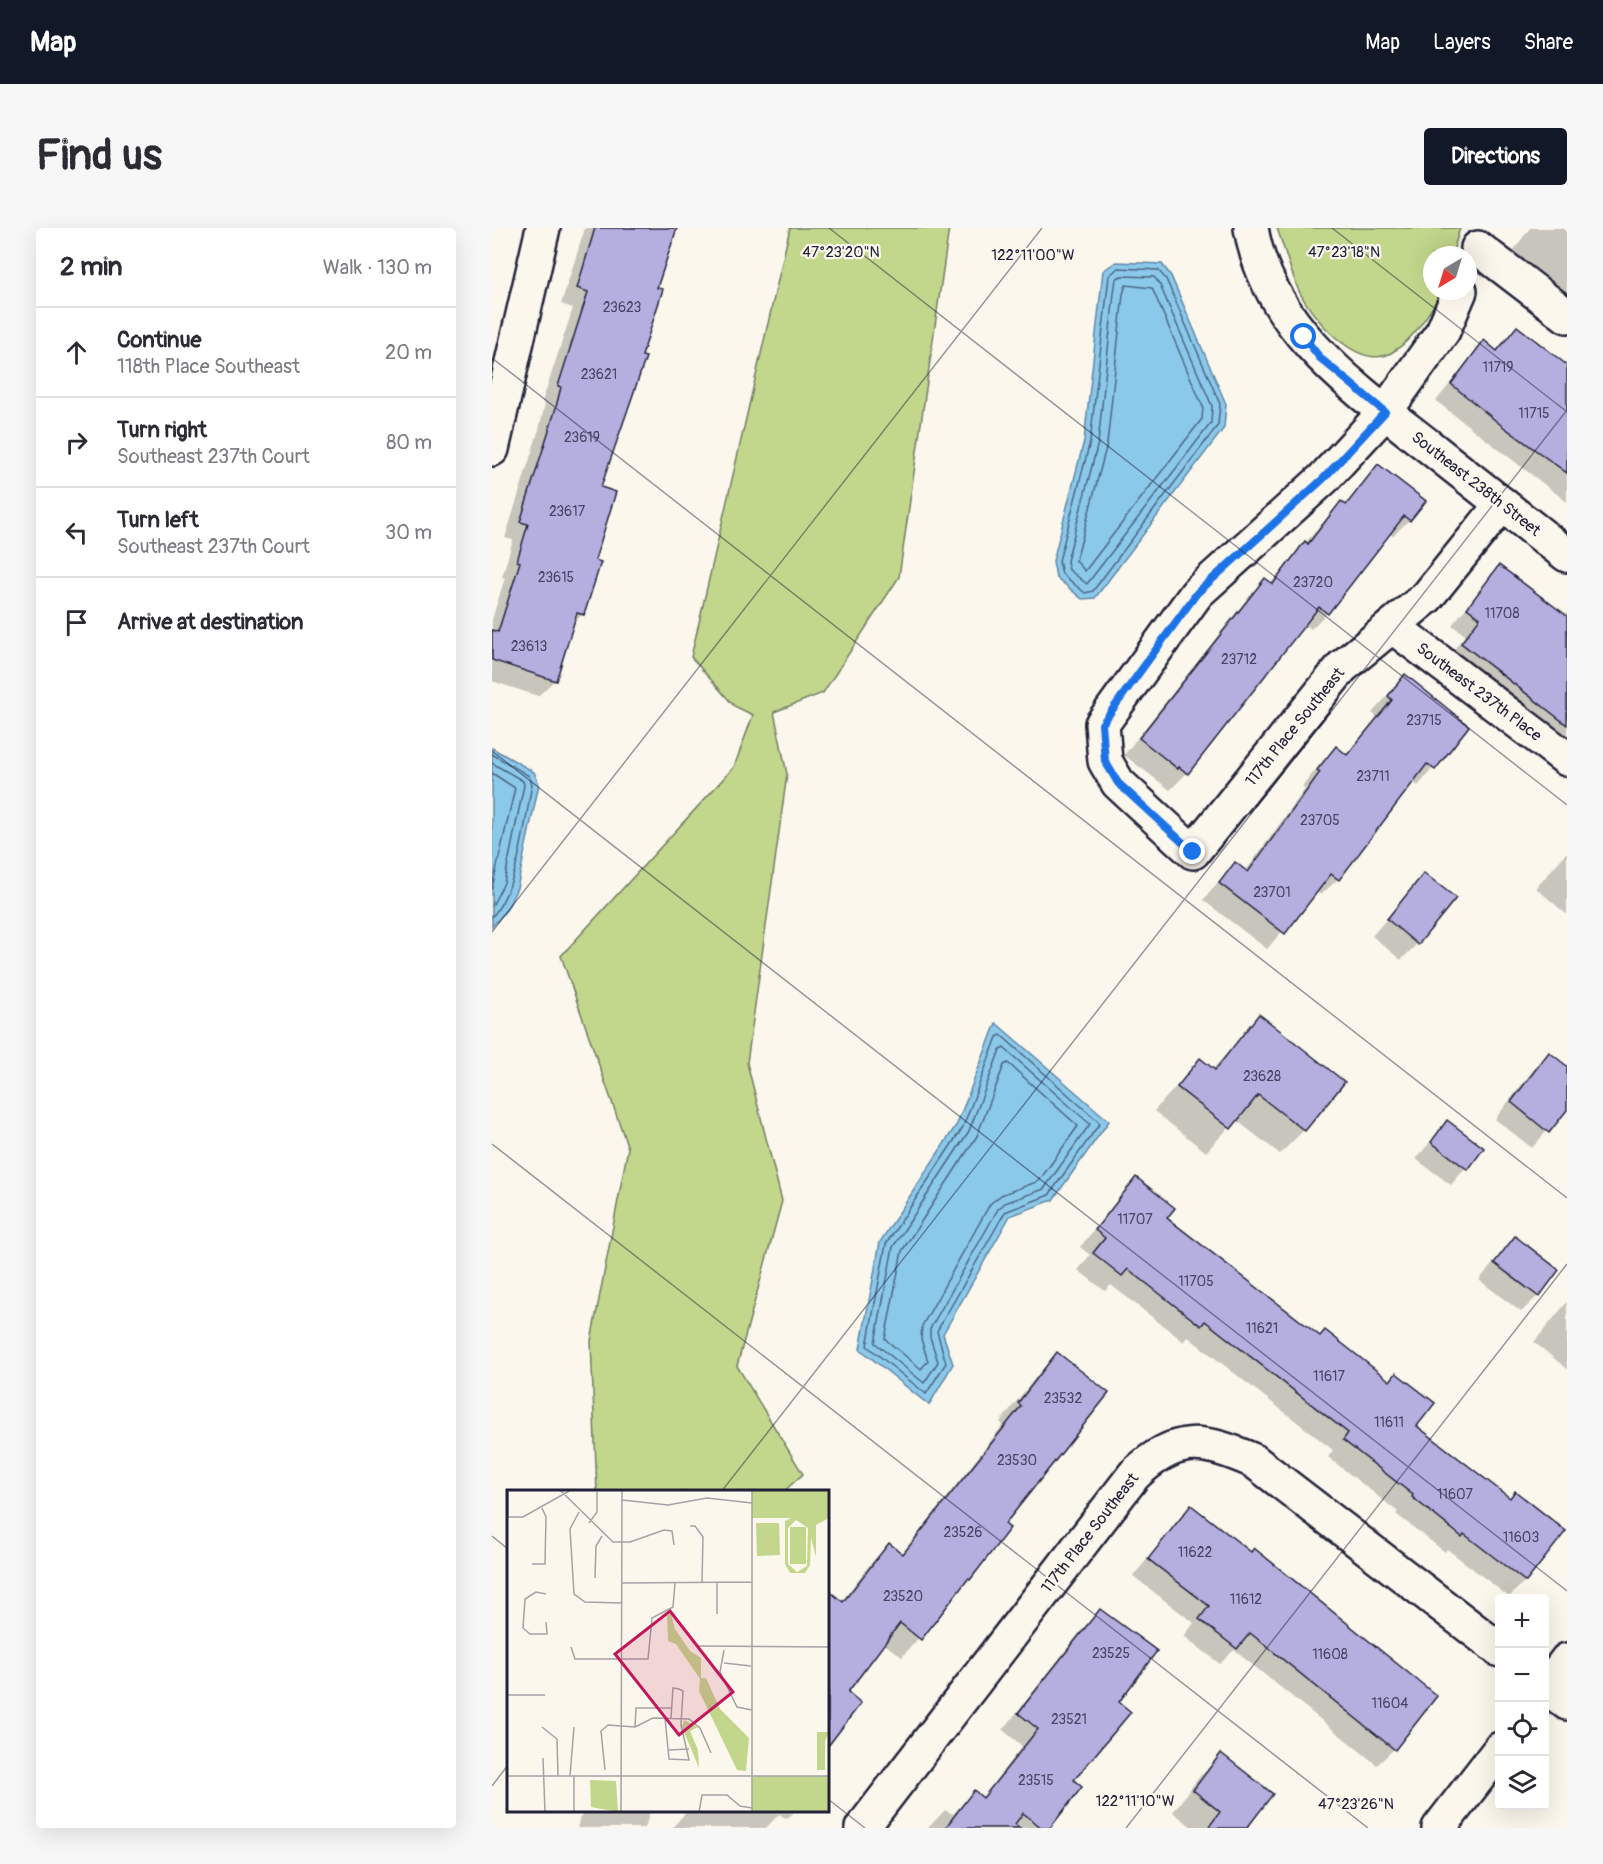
<!DOCTYPE html>
<meta charset="utf-8">
<style>
body{margin:0;font-family:Pangolin,sans-serif;background:#f7f7f7;color:#2b2b33}
.controls{position:absolute;right:18px;bottom:18px;display:grid;overflow:hidden;border-radius:6px;box-shadow:0 6px 24px #0002}
.controls button{width:54px;height:54px;display:grid;place-items:center;padding:0;border:0;border-bottom:2px solid #e1e1e2;background:#fff;color:#2b2b33;font:30px sans-serif}
.compass{position:absolute;left:931px;top:18px;width:54px;height:54px;border-radius:50%;background:#fff;box-shadow:0 6px 24px #0002;rotate:218deg}
.stop{position:absolute;width:18px;height:18px;margin:-14px;border:4px solid #1a73e8;border-radius:50%;background:#fff}
.stop.end{background:#1a73e8;border-color:#fff;box-shadow:0 2px 6px #0008}
.list{margin:0;padding:0;list-style:none}
h2{display:flex;justify-content:space-between;align-items:center;height:78px;margin:0;padding:0 24px;font-size:26px}
h2 small{font-size:20px;font-weight:400;color:#7c7c81}
.list li{display:grid;grid-template-columns:39px 1fr auto;gap:18px;align-items:center;box-sizing:border-box;height:90px;padding:0 24px;border-top:2px solid #e1e1e2}
.list b{display:block;font-size:22px;white-space:nowrap}
.list p{margin:0;font-size:20px;white-space:nowrap;color:#7c7c81}
.list em{font-size:20px;font-style:normal;color:#7c7c81}
.icon{flex:none;width:33px;height:33px;fill:none;stroke:currentColor;stroke-width:2;stroke-linecap:round;stroke-linejoin:round}
.map{position:relative;flex:none;width:1075px;height:1600px;overflow:hidden;border-radius:6px}
header{display:flex;align-items:center;gap:36px;box-sizing:border-box;height:84px;padding:0 30px;background:#111827;color:#fff}
header strong{font-size:28px}
nav{display:flex;gap:33px;margin-inline-start:auto;font-size:21px}
.intro{display:flex;align-items:center;justify-content:space-between;box-sizing:border-box;height:144px;padding:0 36px}
h1{margin:0;font-size:42px}
.button{padding:15px 27px;border-radius:6px;background:#111827;color:#fff;font-size:21px;font-weight:700}
main{display:flex;gap:36px;padding:0 36px}
aside{flex:1;background:#fff;border-radius:6px;box-shadow:0 6px 24px #0002}
.map>svg:first-child{display:block}
.green{fill:#c2d78c;stroke:#727c64;stroke-width:1.5}
.water{fill:#8bc9eb;stroke:#6186a5;stroke-width:1.5}
.shadow{fill:#0003}
.lines{fill:none;stroke-linecap:round;stroke-linejoin:round}
.shore{stroke:#4c6581;stroke-width:1.5}
.building{fill:#b5afe0;stroke:#22223b;stroke-width:1.5}
.street-casing{stroke:#22223b;stroke-width:38}
.secondary-casing{stroke:#22223b;stroke-width:38}
.street{stroke:#fbf7ec;stroke-width:33}
.secondary{stroke:#fbf7ec;stroke-width:33}
.route{stroke:#1a73e8;stroke-width:8}
.ticks{fill:none;stroke:#22223b;stroke-width:1.5;stroke-opacity:0.45}
.labels{text-anchor:middle;dominant-baseline:central;stroke-width:4.5;stroke-linejoin:round;paint-order:stroke}
.number-label{font-size:14px;fill:#474564}
.street-label{font-size:16px;fill:#22223b;stroke:#fbf7ec}
.inset-road{fill:none;stroke:#a4a2a5;stroke-width:1.5}
.view{fill:#c2185b;fill-opacity:0.15;stroke:#c2185b;stroke-width:3}
.inset-edge{fill:none;stroke:#22223b;stroke-width:3}
.ticks-label{font-size:15px;text-anchor:middle;fill:#22223b;stroke:#fbf7ec;stroke-width:4.5;stroke-linejoin:round;paint-order:stroke}
</style>
<header>
<strong>Map</strong>
<nav><a>Map</a><a>Layers</a><a>Share</a></nav>
</header>
<div class="intro"><h1>Find us</h1><a class="button">Directions</a></div>
<main>
<aside>
<h2>2 min<small>Walk · 130 m</small></h2>
<ul class="list">
<li><svg class="icon" aria-label="ahead" viewBox="0 0 24 24"><path d="M12 20V5M6 11l6-6 6 6"/></svg><div><b>Continue</b><p>118th Place Southeast</p></div><em>20 m</em></li>
<li><svg class="icon" aria-label="right" viewBox="0 0 24 24"><path d="M7 20v-9h11M14 6l5 5-5 5"/></svg><div><b>Turn right</b><p>Southeast 237th Court</p></div><em>80 m</em></li>
<li><svg class="icon" aria-label="left" viewBox="0 0 24 24"><path d="M17 20v-9H6M10 6l-5 5 5 5"/></svg><div><b>Turn left</b><p>Southeast 237th Court</p></div><em>30 m</em></li>
<li><svg class="icon" aria-label="arrive" viewBox="0 0 24 24"><path d="M6 21V4h12l-3 4 3 4H6"/></svg><div><b>Arrive at destination</b></div></li>
</ul>
</aside>
<div class="map">
<svg width="1075" height="1600" viewBox="0 0 1075 1600">
<rect width="100%" height="100%" fill="#fbf7ec"/>
<filter id="ink" filterUnits="userSpaceOnUse"><feTurbulence type="fractalNoise" baseFrequency=".0167" numOctaves="2"/><feDisplacementMap in="SourceGraphic" scale="12" xChannelSelector="R" yChannelSelector="G"/><feConvolveMatrix kernelMatrix="1 2 1 2 8 2 1 2 1" color-interpolation-filters="sRGB"/></filter>
<g filter="url(#ink)">
<!-- green -->
<g class="green">
<path d="M298 0H457L407 349 331 465 282 484 295 546 255 835 290 973 245 1138 311 1246 291 1264H105L99 1113 136 920 69 728 242 539 261 487 242 478 199 429Z"/>
<path d="M785 0H968L960 27H940V63H950L949 66C935 87 921 113 899 125 865 143 819 89 806 61 798 41 792 20 785 0Z"/>
</g>
<!-- water -->
<g class="water">
<path d="M624 34 670 36 679 48 734 176 732 200 603 370 590 371 564 349 561 333 592 213 611 43Z"/>
<path d="M0 520 42 544 47 556 25 660 15 681 0 699Z"/>
<path d="M504 795 617 893 561 972 518 988 451 1106 461 1136 437 1177 368 1121 388 1014 465 896Z"/>
</g>
<!-- shadow -->
<g class="shadow">
<path d="M93 0H184L164 61 107 260 101 333 91 386 80 396 63 452 46 468 0 453V391L13 350 10 349 21 312 13 310 47 201 53 176 50 174 81 80 69 76Z"/>
<path d="M1038 0H1075V66L1021 23Z"/>
<path d="M1025 100 1075 139V274L944 173 992 114 1003 123Z"/>
<path d="M886 238 917 292 901 308 897 305 835 385 819 401 812 396 695 545 678 562 632 527 757 368 773 352 778 356 833 292 849 275 852 278Z"/>
<path d="M1007 339 1064 382 1067 380 1075 386V525L954 432 973 407 960 397Z"/>
<path d="M913 448 975 499 926 558 920 553 846 651 829 667 824 663 775 721 711 672 743 636 753 644 813 561 810 559 828 536 844 520 854 527 885 489 880 485Z"/>
<path d="M1075 624V685L1074 686 1044 660Z"/>
<path d="M932 647 925 716 909 732 880 708Z"/>
<path d="M768 788 851 854 812 902 788 926 744 892 714 924 662 883 708 832 720 842Z"/>
<path d="M1057 826 1075 840V880L1040 920 1003 891 1041 842Z"/>
<path d="M955 894 990 920 959 957 924 931Z"/>
<path d="M644 951 673 990 827 1109 897 1154 904 1147 923 1198 1033 1353 1017 1369 955 1321 953 1324 904 1286 906 1284 836 1229 841 1222 696 1109 692 1114 619 1057 613 1063 586 1042 598 1027 588 1019Z"/>
<path d="M1023 1010 1046 1068 1029 1084 987 1052Z"/>
<path d="M1075 1074V1141L1042 1114Z"/>
<path d="M565 1126 511 1297 477 1351 410 1429 391 1415 354 1465 336 1515V1374H349L378 1336 397 1317 409 1327 511 1197 508 1194 547 1145Z"/>
<path d="M699 1279 902 1521 885 1537 742 1422 728 1436 692 1408 702 1395 641 1348Z"/>
<path d="M608 1383 624 1474 556 1600H436L453 1582 461 1586 482 1564 489 1571 530 1518 511 1502 592 1399Z"/>
<path d="M729 1527 753 1600H701L681 1584 708 1548Z"/>
<path d="M91 1584H158L153 1600H85Z"/>
<path d="M194 1584H302L295 1591 287 1586 274 1600H180Z"/>
</g>
<g class="lines">
<!-- shore -->
<g class="shore">
<path d="M626 40 666 42 674 51 728 176 726 197 601 363 593 365 570 346 567 333 598 214 617 48Z"/>
<path d="M629 48 662 49 667 55 720 178 719 195 595 356 577 342 575 333 606 215 622 65 624 51Z"/>
<path d="M634 57 660 60 711 179 710 191 593 343 584 333 615 216 631 66Z"/>
<path d="M0 526 37 548 40 556C32 598 27 657 0 689"/>
<path d="M0 535 31 553 32 557 12 655 0 678"/>
<path d="M0 545 23 560 0 660"/>
<path d="M509 807 608 895 557 967 513 984 445 1103 454 1135 434 1166 375 1118 394 1016 471 899 505 809Z"/>
<path d="M512 820 598 896 552 961 513 975 506 981 438 1101V1109L446 1134 432 1155 383 1115 401 1019 477 903 508 822Z"/>
<path d="M516 835 586 898 547 953 509 967 498 976 430 1098 429 1111 436 1133 429 1141 393 1111 410 1023 485 908 512 837Z"/>
</g>
</g>
<!-- building -->
<g class="building">
<path d="M103 0H185L165 60 171 61 150 128 154 129 109 259 124 264 103 332 109 334 92 387 85 385 64 453 0 432V402L6 404 28 334 25 333 36 296 28 294 63 183 69 159 66 158 96 64 85 60Z"/>
<path d="M1025 98 1075 137V245L1009 197 959 156 992 112 1005 123Z"/>
<path d="M886 236 934 273 918 293 912 288 836 386 827 379 696 546 687 539 686 541 647 510 773 350 781 356 813 313 816 316 849 273 854 277Z"/>
<path d="M1007 337 1075 388V497L969 415 988 390 975 380Z"/>
<path d="M913 446 977 498 943 542 935 536 847 652 839 646 793 706 727 655 743 634 756 644 828 544 825 542 844 518 855 527 900 472 896 468Z"/>
<path d="M932 645 964 670 926 717 895 691Z"/>
<path d="M767 786 853 854 813 903 766 867 739 901 685 859 708 830 723 842Z"/>
<path d="M1057 824 1075 838V882L1057 905 1019 874Z"/>
<path d="M955 892 992 920 976 942 939 914Z"/>
<path d="M644 949 683 980 675 990 828 1108 833 1102 898 1153 904 1145 943 1175 925 1198 1018 1270 1023 1263 1074 1303 1034 1354 972 1306 970 1309 920 1269 921 1267 851 1212 856 1205 713 1093 709 1098 636 1041 630 1048 601 1025 613 1010 603 1002Z"/>
<path d="M1023 1008 1067 1042 1047 1069 1002 1035Z"/>
<path d="M565 1124 617 1165 513 1296 518 1300 478 1352 476 1351 429 1412 408 1395 356 1464 369 1475 336 1518V1362L351 1374 397 1315 411 1326 529 1178 526 1175Z"/>
<path d="M699 1277 759 1324 762 1320 945 1468 903 1522 758 1405 745 1421 707 1391 717 1378 656 1331Z"/>
<path d="M608 1381 665 1423 627 1474 639 1484 582 1552 590 1559 558 1600H550L531 1585 523 1596 528 1600H453L482 1562 491 1570 546 1501 526 1485Z"/>
<path d="M729 1525 781 1566 755 1600H716L728 1584 701 1562Z"/>
</g>
<g class="lines">
<!-- street casing -->
<g class="street-casing">
<g id="street">
<path d="M759 0C776 101 864 161 939 220 984 256 1029 291 1075 327"/>
<path d="M986 20 1075 88"/>
<path d="M968 63 951 103 893 184 831 251 705 365 610 496 613 533 626 555 701 624 850 439 935 369 1010 276"/>
<path d="M0 221 51 0"/>
<path d="M900 398 1075 531"/>
<path d="M1052 1457 1075 1475"/>
<path d="M370 1600 642 1247C685 1206 711 1211 762 1233L1008 1422"/>
</g>
</g>
<!-- secondary casing -->
<g class="secondary-casing">
<g id="secondary">
<path d="M1052 1462 1075 1432"/>
<path d="M947 1600 1008 1521"/>
</g>
</g>
<!-- street -->
<use href="#street" class="street"/>
<!-- secondary -->
<use href="#secondary" class="secondary"/>
</g>
</g>
<g class="lines" filter="url(#ink)">
<!-- route -->
<path class="route" d="M701 624 626 555 613 533 610 496 705 365 831 251 893 184 828 130 812 109"/>
</g>
<!-- ticks -->
<path class="ticks" d="M337 0 1075 577M840 0 1075 184M0 130 1075 970M0 523 1075 1363M0 704 550 0M0 916 876 1600M229 1264 1075 182M0 1308 16 1321M0 1558 16 1537M336 1571 373 1600M634 1600 1075 1036"/>
<g class="labels">
<!-- number labels -->
<g class="number-label">
<text x="130" y="79">23623</text>
<text x="1006" y="139">11719</text>
<text x="107" y="146">23621</text>
<text x="1042" y="185">11715</text>
<text x="90" y="209">23619</text>
<text x="75" y="283">23617</text>
<text x="64" y="349">23615</text>
<text x="821" y="354">23720</text>
<text x="1010" y="385">11708</text>
<text x="37" y="418">23613</text>
<text x="747" y="431">23712</text>
<text x="932" y="492">23715</text>
<text x="881" y="548">23711</text>
<text x="828" y="592">23705</text>
<text x="780" y="664">23701</text>
<text x="770" y="848">23628</text>
<text x="643" y="991">11707</text>
<text x="704" y="1053">11705</text>
<text x="770" y="1100">11621</text>
<text x="837" y="1148">11617</text>
<text x="571" y="1170">23532</text>
<text x="897" y="1194">11611</text>
<text x="525" y="1232">23530</text>
<text x="963" y="1266">11607</text>
<text x="471" y="1304">23526</text>
<text x="1029" y="1309">11603</text>
<text x="703" y="1324">11622</text>
<text x="411" y="1368">23520</text>
<text x="754" y="1371">11612</text>
<text x="619" y="1425">23525</text>
<text x="838" y="1426">11608</text>
<text x="898" y="1475">11604</text>
<text x="577" y="1491">23521</text>
<text x="544" y="1552">23515</text>
</g>
<!-- street labels -->
<g class="street-label">
<text transform="translate(984 256) rotate(38)">Southeast 238th Street</text>
<text transform="translate(987 464) rotate(37)">Southeast 237th Place</text>
<text transform="translate(803 499) rotate(-51)">117th Place Southeast</text>
<text transform="translate(598 1305) rotate(-52)">117th Place Southeast</text>
</g>
</g>
<!-- overview -->
<g transform="translate(15 1262)">
<rect width="322" height="322" fill="#fbf7ec"/>
<path d="M245 0H322V28L309 35V67L304 48 303 75 298 83H283L278 74V31L284 28H245ZM289 30 301 38 300 76 290 82 281 74V38ZM249 33H272L273 65 250 66ZM283 37H299V74H283ZM164 124 168 139 183 161 194 168V188H199L213 219 242 248 239 281 230 280 192 201 193 189 169 154 161 151 160 125ZM177 230 191 237 183 241 191 260 192 278 175 237ZM310 242H322L318 251V280H310ZM245 286H322V322H245ZM83 290 109 291 111 322 84 317Z" fill="#c2d78c" fill-rule="evenodd"/>
<path class="inset-road" d="M53 0 106 52H123L157 40 165 41 167 55M245 0V322M115 10 161 15 200 8 245 13M72 22 63 39 67 104 78 112 114 113M0 27H16L64 0M1 27V0M82 33 90 22V2M183 36H188L196 47 195 92M25 74H38L39 27 35 18M88 88 89 56 95 46M115 93 245 92M39 104 29 102 18 109 16 138 23 144H40L39 132M210 124V92M190 156 323 157M64 157 68 169H141L145 128 166 117 168 93M217 160 213 182 230 217 245 220M217 173 244 176M0 205H38M158 228 162 269 182 270 174 235 176 201 172 199 166 198 164 228M35 237 50 249 51 286M128 237 129 218H165M162 260 182 259M36 268 38 322M98 280 94 241 101 235 128 237 146 228 182 229 193 238 204 263M0 286H323M63 286 67 237M67 286V322M114 322 115 0M192 322 195 305H220L233 316 245 318"/>
<path class="view" d="M163 121 226 202 172 245 108 164Z"/>
<rect width="322" height="322" class="inset-edge"/>
</g>
<g class="ticks-label">
<text x="349" y="29">47°23'20"N</text>
<text x="852" y="29">47°23'18"N</text>
<text x="541" y="32">122°11'00"W</text>
<text x="643" y="1578">122°11'10"W</text>
<text x="864" y="1581">47°23'26"N</text>
</g>
</svg>
<div class="controls">
<button>+</button>
<button>−</button>
<button><svg class="icon" aria-label="locate" viewBox="0 0 24 24"><circle cx="12" cy="12" r="6"/><path d="M12 2v4M12 18v4M2 12h4M18 12h4"/></svg></button>
<button><svg class="icon" aria-label="layers" viewBox="0 0 24 24"><path d="M12 4l9 5-9 5-9-5zM3 14l9 5 9-5"/></svg></button>
</div>
<svg class="compass" viewBox="-18 -18 36 36"><path d="M0-13l5 13h-10z" fill="#e53935"/><path d="M0 13l5-13h-10z" fill="#7c7c81"/></svg>
<div class="stop" style="left:812px;top:109px"></div>
<div class="stop end" style="left:701px;top:624px"></div>
</div>
</main>
